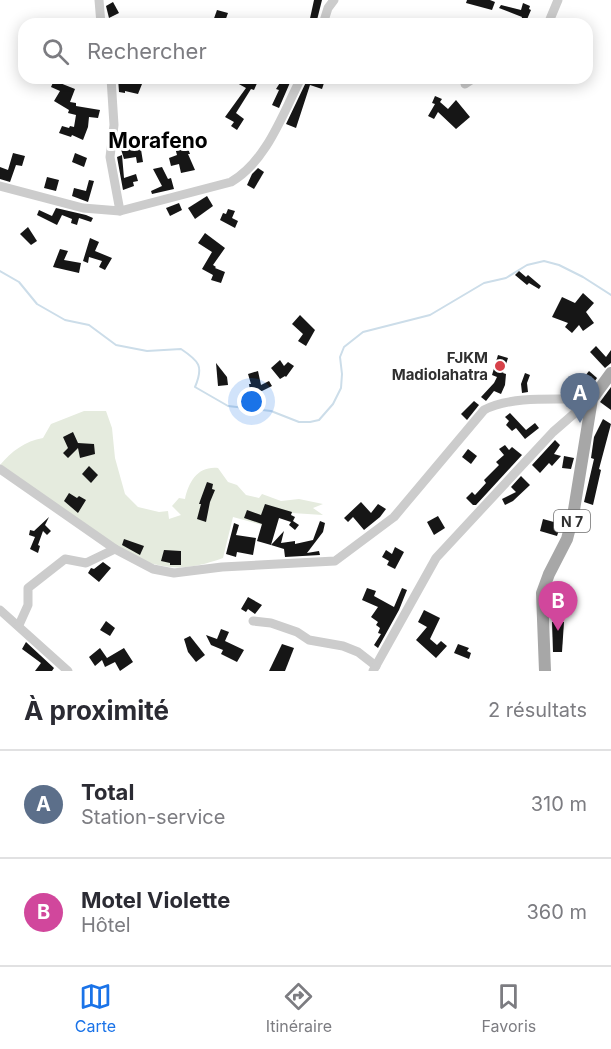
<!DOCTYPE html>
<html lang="fr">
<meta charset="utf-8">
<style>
body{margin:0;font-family:Inter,sans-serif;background:#f2f2f3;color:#2b2b33}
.you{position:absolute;left:252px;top:402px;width:21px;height:21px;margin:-15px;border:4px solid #fff;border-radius:50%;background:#1a73e8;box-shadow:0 0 0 9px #1a73e833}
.badge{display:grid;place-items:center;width:39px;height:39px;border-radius:50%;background:#1a73e8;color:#fff;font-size:20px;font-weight:700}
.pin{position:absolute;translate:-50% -50px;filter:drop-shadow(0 2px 3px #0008)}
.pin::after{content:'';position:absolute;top:32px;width:21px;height:18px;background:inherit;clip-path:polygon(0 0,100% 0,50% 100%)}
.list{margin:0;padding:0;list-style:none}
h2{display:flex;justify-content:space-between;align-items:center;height:78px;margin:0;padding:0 24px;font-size:26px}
h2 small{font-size:20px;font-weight:400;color:#7c7c81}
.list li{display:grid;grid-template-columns:39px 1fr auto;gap:18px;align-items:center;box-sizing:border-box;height:108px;padding:0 24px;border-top:2px solid #e1e1e2}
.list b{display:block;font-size:22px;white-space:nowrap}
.list p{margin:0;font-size:20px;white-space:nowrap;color:#7c7c81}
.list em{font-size:20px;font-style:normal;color:#7c7c81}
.icon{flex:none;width:33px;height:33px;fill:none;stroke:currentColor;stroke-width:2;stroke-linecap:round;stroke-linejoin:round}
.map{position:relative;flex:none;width:611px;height:671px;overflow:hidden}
.search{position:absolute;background:#fff;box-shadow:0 3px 15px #0003;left:18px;right:18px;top:18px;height:66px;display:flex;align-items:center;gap:15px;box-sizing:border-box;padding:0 21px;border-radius:18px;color:#7c7c81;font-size:22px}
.sheet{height:294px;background:#fff}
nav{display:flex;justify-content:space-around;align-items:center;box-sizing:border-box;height:84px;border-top:2px solid #e1e1e2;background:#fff;font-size:16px;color:#7c7c81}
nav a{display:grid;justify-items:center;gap:3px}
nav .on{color:#1a73e8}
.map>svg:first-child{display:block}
.green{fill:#e5ebde}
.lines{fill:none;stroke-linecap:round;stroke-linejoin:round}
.stream{stroke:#ccdde9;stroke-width:2}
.building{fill:#161616}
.minor{stroke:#ccc;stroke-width:9}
.major{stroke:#a7a7a7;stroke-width:12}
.poi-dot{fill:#d74149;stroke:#fff;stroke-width:2}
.labels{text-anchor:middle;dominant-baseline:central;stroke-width:6;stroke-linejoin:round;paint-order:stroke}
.shield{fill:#fff;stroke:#6d6d6d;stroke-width:1.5}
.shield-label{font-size:14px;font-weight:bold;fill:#2f2f2f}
.poi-label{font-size:15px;font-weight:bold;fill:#2f2f2f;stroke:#fff;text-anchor:end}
.district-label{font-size:21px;font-weight:bold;fill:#000;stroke:#fff}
</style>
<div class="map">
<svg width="611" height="671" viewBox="0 0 611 671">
<rect width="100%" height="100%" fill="#fff"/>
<!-- green -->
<path class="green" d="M84 411H106L112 428 115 458 125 494 138 507 159 512 168 511 169 519 181 515 172 506 179 498 185 499C189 481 198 466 218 468L228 482 237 485 246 495 259 498 262 494 281 501 299 499 323 504 313 508 323 515 292 513 262 525 233 517 223 558C189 570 169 571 135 558L0 465C12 451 25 441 43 438L51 424Z"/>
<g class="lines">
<!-- stream -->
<path class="stream" d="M0 271 19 282 37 304 65 320 89 325 116 345 147 351 181 349C199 361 204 366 195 387L228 406 271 411 299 422H310L319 420 333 404 341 388 342 374 340 357 344 347 363 332 430 315 484 283 506 278 527 265 544 261 559 265 583 277 611 295"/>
</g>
<!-- building -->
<g class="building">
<path d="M314 0H322L316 24 309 23Z"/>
<path d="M467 0H490L495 2 492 10 466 3Z"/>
<path d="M113 2 119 13 109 18 106 6Z"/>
<path d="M523 3 530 6 529 9 531 10 525 24H520L522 17 499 8 501 5 521 10Z"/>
<path d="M217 10 228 13 224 24H212Z"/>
<path d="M55 78H63L60 83 75 89 70 102 76 103V106L100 110 98 118 89 117 88 127 83 140 72 135 71 137 59 133 62 126 69 128 70 126 74 127 76 115 68 113 69 110 54 101 60 91 51 87Z"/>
<path d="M118 78H134L133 81 142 84 138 94 125 91V93L119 92Z"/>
<path d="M228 78H255L254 80 258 81 254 90 251 89 236 113 244 119 237 130 231 126 234 122 225 117 246 88Z"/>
<path d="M283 78H292L279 108 272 105 279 90 276 89Z"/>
<path d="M308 78H321L320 81 324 83 322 89 310 85 296 128 286 124Z"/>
<path d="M435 96 442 99 440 102 448 109 456 100 470 117 456 129 438 112 434 119 428 116 435 104 432 103Z"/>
<path d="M139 137 143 162 137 163 136 157 124 159 119 143Z"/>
<path d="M185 140 190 154H188L195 170 181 173 179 164 171 166 169 158 177 155 174 144Z"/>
<path d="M13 153 25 156 22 166 16 165 10 182 0 179V167L8 170Z"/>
<path d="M75 153 87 158 84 167 72 162Z"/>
<path d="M122 155 124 178 136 174 138 181 133 182 134 186 123 190 117 157Z"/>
<path d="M162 167 168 179 171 178 174 189 152 194 151 191 162 186 153 169Z"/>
<path d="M258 168 264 172 254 189 247 185 252 174Z"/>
<path d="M47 177 59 180 56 191 44 188Z"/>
<path d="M89 180 94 181 88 202 72 196 74 188 86 191Z"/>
<path d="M207 196 213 206 195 219 188 208Z"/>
<path d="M179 203 182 210 170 216 166 208Z"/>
<path d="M56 208 86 215 93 218 91 222 79 218 77 225 71 223 72 219 62 215 57 225 37 215 39 210 52 216Z"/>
<path d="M228 209 235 211 232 218 238 221 235 228 220 220 223 213 226 214Z"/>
<path d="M28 227 37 241 31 245 20 234Z"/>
<path d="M205 233 225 248 213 265 216 267 215 268 225 272 221 283 211 280 213 275 202 269 212 252 198 243Z"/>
<path d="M90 238 99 242 95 251 112 258 105 270 99 267 102 261 89 257 88 263 83 261Z"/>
<path d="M60 249 68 251 64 260 81 263 79 273 53 267Z"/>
<path d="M519 271 526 277 528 275 541 286 539 289 529 283 527 285 515 275Z"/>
<path d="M583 293 594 303 586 312 594 323 583 331 579 325 572 333 565 327 568 323 552 317 562 297 575 303Z"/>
<path d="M300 315 315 330 306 346 298 341 303 334 292 324Z"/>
<path d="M596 346 606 357 611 350V363L605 368 590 352Z"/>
<path d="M498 355 508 358 503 373 506 374 505 385 501 394 494 391 486 401 481 397 494 383 497 377 492 375Z"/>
<path d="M280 360 284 366 288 362 294 366 286 377 285 376 280 379 271 368Z"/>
<path d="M216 363 227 377 228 385 218 386Z"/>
<path d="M258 371 261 385 269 381 272 386 262 391 247 394 250 391 249 384H251L248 374Z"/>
<path d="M589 371 597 378 590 388 581 381Z"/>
<path d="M525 373 530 375 527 383 528 392 522 393 521 384Z"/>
<path d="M611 387V410L600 402Z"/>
<path d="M474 401 479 405 467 420 461 414Z"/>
<path d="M510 413 526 430 535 423 539 428 525 439 516 428 512 431 506 425 509 421 505 417Z"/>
<path d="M603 419 611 424 599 469 601 470 593 505 584 502 594 459 591 458 594 437Z"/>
<path d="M73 432 78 443 94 444 95 454 80 458 78 448 68 458 63 453 68 448 63 437Z"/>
<path d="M555 440 560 445 554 454 561 456 552 466 549 463 540 473 532 465Z"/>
<path d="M505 445 509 450 512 447 522 455 476 505H473L466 498 472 492 475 495 486 483 484 480 499 465 496 462 504 455 499 449Z"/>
<path d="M468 449 477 456 471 464 462 457Z"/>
<path d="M564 456 574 458 571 469 562 468Z"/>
<path d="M89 466 98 475 91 483 82 474Z"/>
<path d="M521 476 530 485 513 501 505 505 502 499 516 492 511 487Z"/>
<path d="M207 482 213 484 212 489 215 490 210 502 206 522 197 519 201 504H199L200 501Z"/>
<path d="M69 493 77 498 79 496 86 500 78 513 64 501Z"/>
<path d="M361 502 371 513 378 504 386 509 380 517 364 530 353 517 348 522 344 518Z"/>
<path d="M265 504 292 512 291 515 295 517 293 521 299 525 295 530 289 525 291 522 279 518 271 545 257 541 262 524 244 518 247 510 261 515Z"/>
<path d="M438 516 445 528 434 535 427 522Z"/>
<path d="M49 517 45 525 51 531 47 535 43 531 38 545 40 546 38 553 30 549 35 537 29 535 30 530 34 531Z"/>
<path d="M543 519 561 524 557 536 540 531Z"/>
<path d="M320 521 325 523 323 532 307 553 319 551 320 555 285 557 284 549 271 545 284 531 281 543 295 541V544L313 540Z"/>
<path d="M234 523 239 525 236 535 256 538 253 555 237 552 236 557 226 554Z"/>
<path d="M124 539 144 546 140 555 122 545Z"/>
<path d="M395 547 404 552 395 569 387 565 389 561 382 557 386 550 392 554Z"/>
<path d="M164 550 181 551V565H170V563L161 561Z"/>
<path d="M103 562 111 568 99 582 88 573 91 568 94 569Z"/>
<path d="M555 587 572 612 566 616 551 593Z"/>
<path d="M367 588 376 591 374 596 394 607 402 588 407 590 399 610 378 648 374 645 381 634 378 633 380 628 376 625 378 622 371 617 378 607 362 600Z"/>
<path d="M248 597 262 605 255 614 248 609 246 612 241 609Z"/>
<path d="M424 610 440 618 430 639 437 645 441 641 447 646 436 658 416 640 427 627 418 622Z"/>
<path d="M106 621 115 628 110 636 100 630Z"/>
<path d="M552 622H564L562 652H553Z"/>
<path d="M221 629 229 632 225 641 244 650 237 662 221 654 223 650 211 645 206 635 217 639Z"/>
<path d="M190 636 205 655 196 662 188 652 184 639Z"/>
<path d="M26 642 54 668 52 671H35L41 663 22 649Z"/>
<path d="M282 644 294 648 285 671H269Z"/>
<path d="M458 644 469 648 467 651 471 653 469 659 454 653Z"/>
<path d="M100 648 107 658 124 648 133 662 120 671 115 662 105 667 102 660 95 666 89 657Z"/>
</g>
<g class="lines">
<!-- minor -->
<g class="minor">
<path d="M99 0 101 24"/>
<path d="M323 24 328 8 334 0"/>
<path d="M548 24 558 0"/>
<path d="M111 78 114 125 110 157 120 211"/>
<path d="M465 84 474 78"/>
<path d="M0 186 83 208 120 211 231 182C267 161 283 113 301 78"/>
<path d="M0 469 115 549 153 569 174 573 222 567 335 561 394 517 484 410C512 395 560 400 592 399"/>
<path d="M0 610 68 671"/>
<path d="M253 621 271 623 297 632 309 640 343 646 358 652 376 666"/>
<path d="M19 625 28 605V588L65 559 86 563 115 549"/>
<path d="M373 671 436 558 553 432 591 399"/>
</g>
<!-- major -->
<path class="major" d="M545 671 542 593 549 574 567 539 573 516 592 399 611 373"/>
</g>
<!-- markers -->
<circle class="poi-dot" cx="500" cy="366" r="6"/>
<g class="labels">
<!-- shield labels -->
<rect class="shield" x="554" y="510" width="36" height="22" rx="4.5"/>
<g class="shield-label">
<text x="572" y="521">N 7</text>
</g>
<!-- poi labels -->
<g class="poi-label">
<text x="488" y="357">FJKM<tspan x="488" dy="17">Madiolahatra</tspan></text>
</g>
<!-- district labels -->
<g class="district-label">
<text x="158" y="140">Morafeno</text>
</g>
</g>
</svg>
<div class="you"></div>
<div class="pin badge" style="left:580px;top:423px;background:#5c6f8a">A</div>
<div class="pin badge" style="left:558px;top:631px;background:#d1479c">B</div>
<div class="search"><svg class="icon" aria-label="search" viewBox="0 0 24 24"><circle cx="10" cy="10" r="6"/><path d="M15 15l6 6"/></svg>Rechercher</div>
</div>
<section class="sheet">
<h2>À proximité<small>2 résultats</small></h2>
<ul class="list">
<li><span class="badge" style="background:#5c6f8a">A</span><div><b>Total</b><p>Station-service</p></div><em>310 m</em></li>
<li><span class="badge" style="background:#d1479c">B</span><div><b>Motel Violette</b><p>Hôtel</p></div><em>360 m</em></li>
</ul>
</section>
<nav>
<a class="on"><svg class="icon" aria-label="map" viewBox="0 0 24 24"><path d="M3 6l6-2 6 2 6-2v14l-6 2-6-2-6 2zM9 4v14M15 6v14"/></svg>Carte</a>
<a><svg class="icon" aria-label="directions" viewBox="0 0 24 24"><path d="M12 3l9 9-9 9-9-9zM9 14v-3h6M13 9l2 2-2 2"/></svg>Itinéraire</a>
<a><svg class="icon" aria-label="saved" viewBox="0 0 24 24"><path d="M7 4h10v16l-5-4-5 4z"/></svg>Favoris</a>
</nav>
